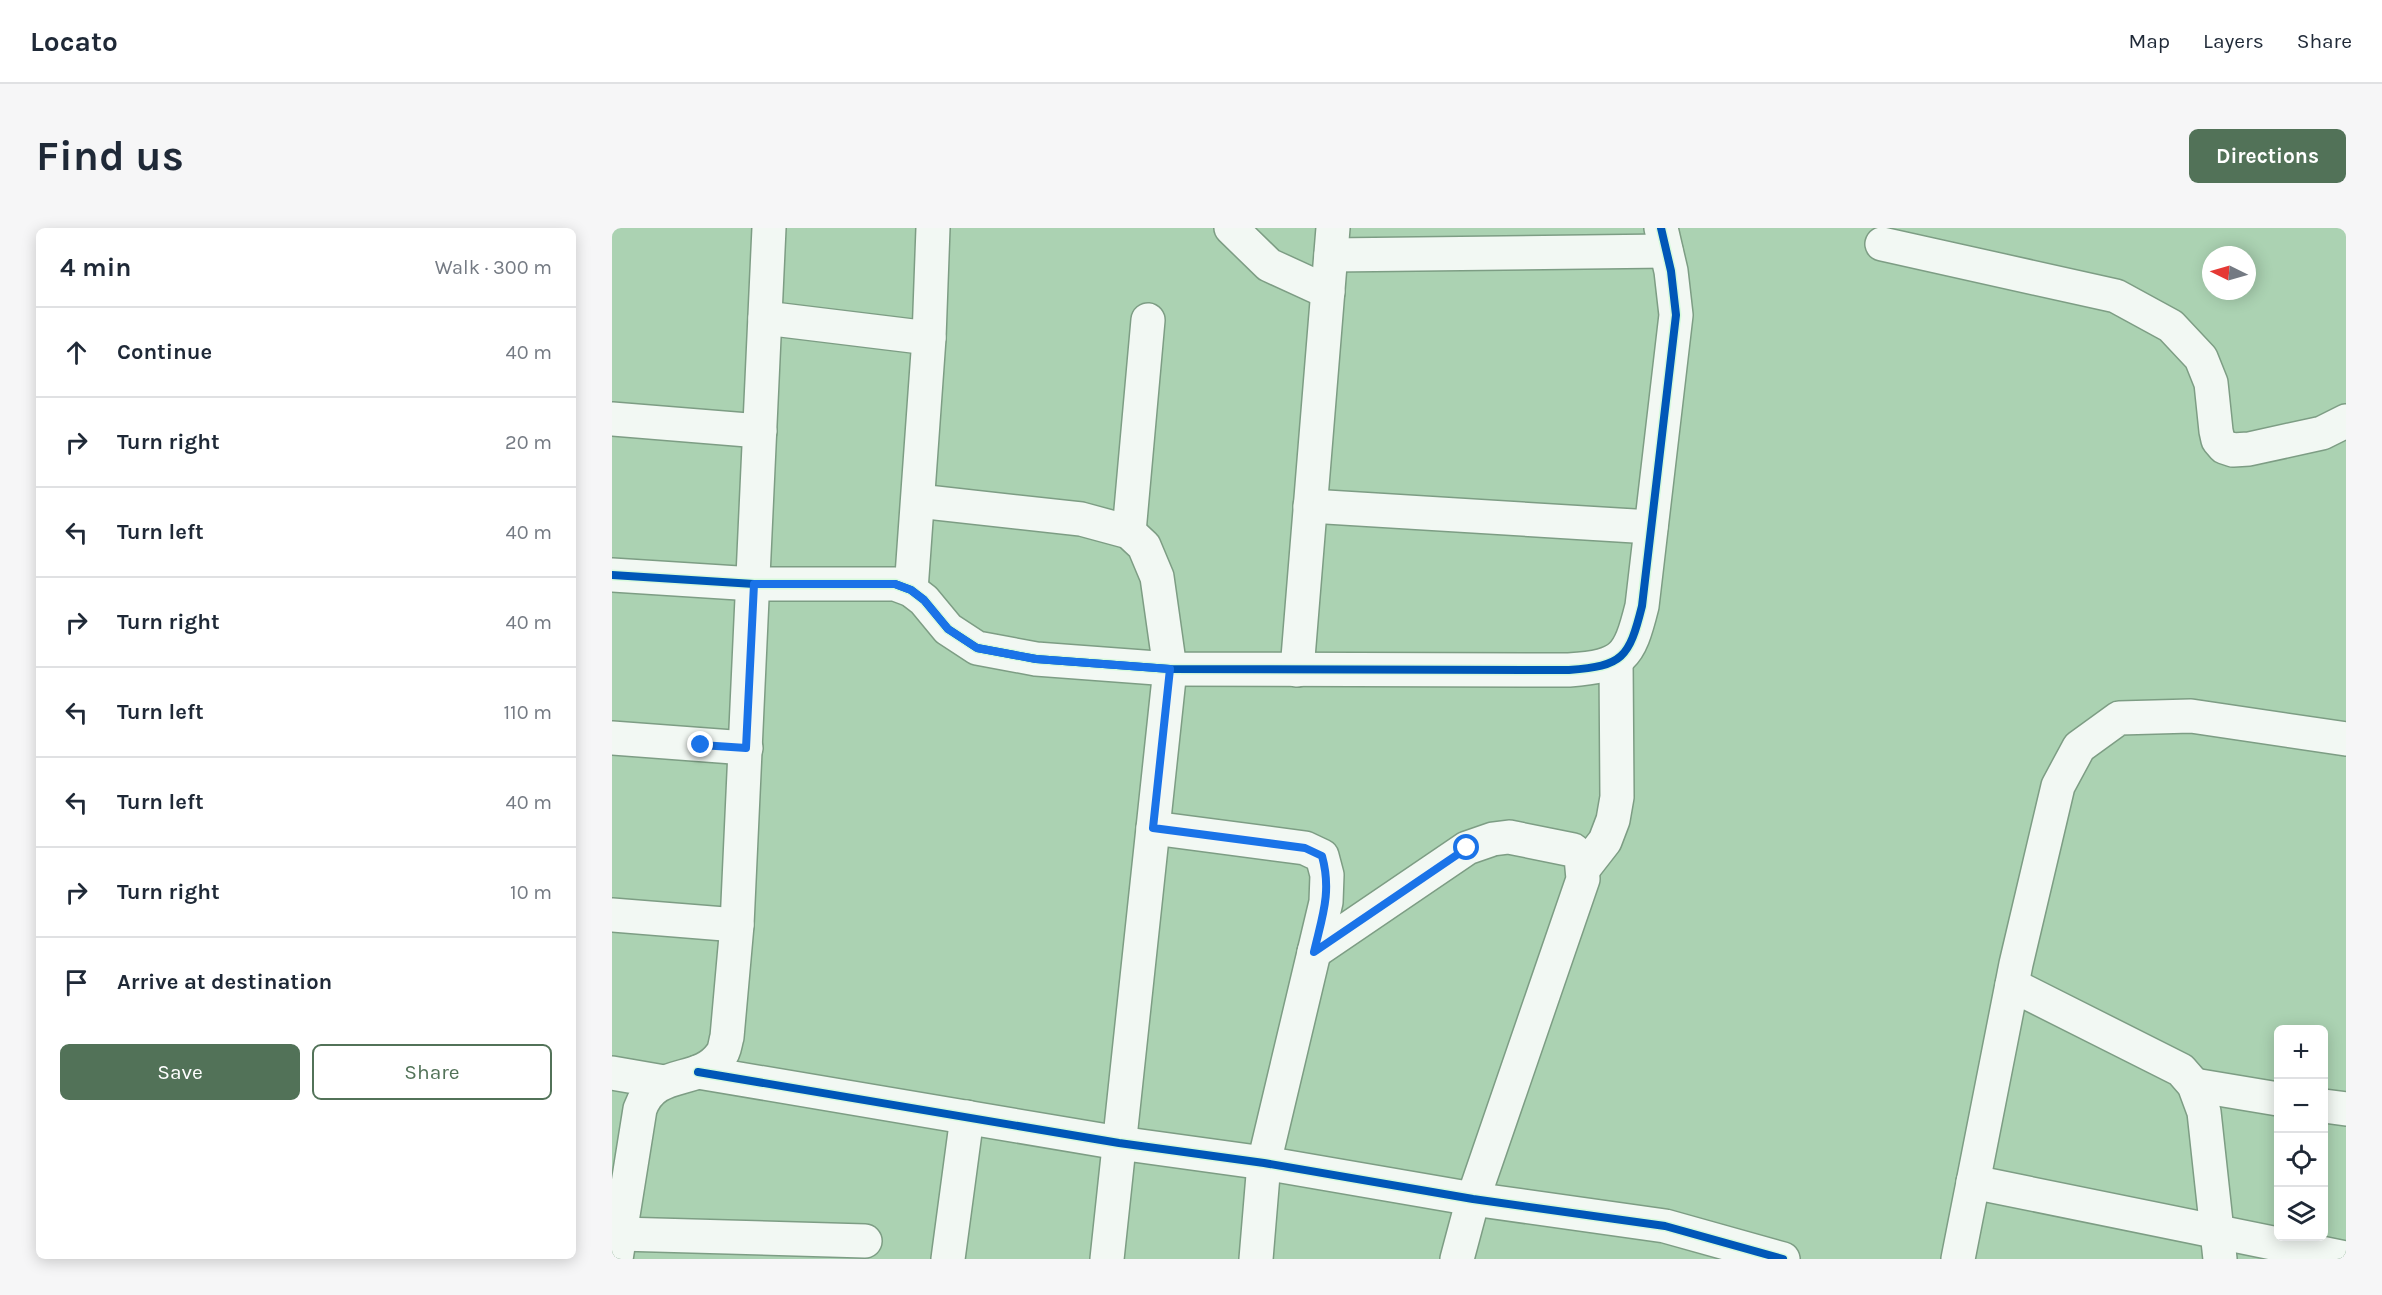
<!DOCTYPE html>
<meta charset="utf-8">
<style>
body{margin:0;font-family:Karla,sans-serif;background:#f6f6f7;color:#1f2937}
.controls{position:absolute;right:18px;bottom:18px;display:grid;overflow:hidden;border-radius:9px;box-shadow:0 3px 15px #0003}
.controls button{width:54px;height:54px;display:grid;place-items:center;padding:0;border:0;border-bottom:2px solid #e0e1e3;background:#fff;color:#1f2937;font:30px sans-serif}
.compass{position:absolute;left:1590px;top:18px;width:54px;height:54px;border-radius:50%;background:#fff;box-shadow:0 3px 15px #0003;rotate:275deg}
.stop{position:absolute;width:18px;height:18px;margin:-14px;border:4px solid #1a73e8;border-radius:50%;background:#fff}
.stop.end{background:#1a73e8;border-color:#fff;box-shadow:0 2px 6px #0008}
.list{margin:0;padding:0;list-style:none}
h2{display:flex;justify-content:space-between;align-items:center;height:78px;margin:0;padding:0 24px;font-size:26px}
h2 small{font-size:20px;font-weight:400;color:#747a83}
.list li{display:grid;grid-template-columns:39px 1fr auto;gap:18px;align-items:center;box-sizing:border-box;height:90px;padding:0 24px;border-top:2px solid #e0e1e3}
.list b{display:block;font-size:22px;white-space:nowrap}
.list em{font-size:20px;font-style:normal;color:#747a83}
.actions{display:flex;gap:12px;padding:18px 24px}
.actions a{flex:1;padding:14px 0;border:2px solid #527258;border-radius:9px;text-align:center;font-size:21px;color:#527258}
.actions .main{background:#527258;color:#fff}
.icon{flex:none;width:33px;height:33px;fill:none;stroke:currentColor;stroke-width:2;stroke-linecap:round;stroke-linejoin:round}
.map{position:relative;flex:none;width:1734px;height:1031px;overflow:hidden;border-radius:9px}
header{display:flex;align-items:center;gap:36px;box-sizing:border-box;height:84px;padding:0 30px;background:#fff;border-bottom:2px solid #e0e1e3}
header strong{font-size:28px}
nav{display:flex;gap:33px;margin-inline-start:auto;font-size:21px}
.intro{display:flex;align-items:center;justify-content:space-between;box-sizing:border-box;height:144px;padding:0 36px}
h1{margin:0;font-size:42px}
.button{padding:15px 27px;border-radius:9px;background:#527258;color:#fff;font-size:21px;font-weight:700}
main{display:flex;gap:36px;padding:0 36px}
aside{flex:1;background:#fff;border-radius:9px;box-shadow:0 3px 15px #0003}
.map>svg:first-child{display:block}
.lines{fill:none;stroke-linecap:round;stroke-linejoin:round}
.minor-casing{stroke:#7d9d84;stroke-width:36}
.minor{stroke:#f2f8f3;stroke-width:33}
.cycleway-casing{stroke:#d7fadc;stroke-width:11}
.cycleway{stroke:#0057b8;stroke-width:8}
.route{stroke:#1a73e8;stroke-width:8}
</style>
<header>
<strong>Locato</strong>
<nav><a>Map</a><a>Layers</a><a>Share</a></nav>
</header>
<div class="intro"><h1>Find us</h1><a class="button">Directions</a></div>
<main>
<aside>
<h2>4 min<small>Walk · 300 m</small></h2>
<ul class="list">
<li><svg class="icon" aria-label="ahead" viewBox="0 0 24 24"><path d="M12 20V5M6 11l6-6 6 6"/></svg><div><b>Continue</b></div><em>40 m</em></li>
<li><svg class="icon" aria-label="right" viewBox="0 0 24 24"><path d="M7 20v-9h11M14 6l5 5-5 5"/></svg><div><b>Turn right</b></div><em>20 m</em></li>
<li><svg class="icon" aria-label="left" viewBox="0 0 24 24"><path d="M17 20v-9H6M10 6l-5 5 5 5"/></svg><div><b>Turn left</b></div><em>40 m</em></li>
<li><svg class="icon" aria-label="right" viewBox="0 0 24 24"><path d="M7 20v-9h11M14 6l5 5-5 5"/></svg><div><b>Turn right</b></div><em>40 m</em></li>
<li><svg class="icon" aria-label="left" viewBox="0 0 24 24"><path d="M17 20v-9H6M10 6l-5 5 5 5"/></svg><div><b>Turn left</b></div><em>110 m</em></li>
<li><svg class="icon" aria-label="left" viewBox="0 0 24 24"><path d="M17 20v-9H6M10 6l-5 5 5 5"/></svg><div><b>Turn left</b></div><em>40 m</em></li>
<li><svg class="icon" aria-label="right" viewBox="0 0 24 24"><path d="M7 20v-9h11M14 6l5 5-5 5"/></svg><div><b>Turn right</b></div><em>10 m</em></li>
<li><svg class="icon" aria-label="arrive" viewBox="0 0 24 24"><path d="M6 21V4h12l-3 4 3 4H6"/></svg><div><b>Arrive at destination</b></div></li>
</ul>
<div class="actions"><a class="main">Save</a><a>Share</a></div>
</aside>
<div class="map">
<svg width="1734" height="1031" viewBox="0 0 1734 1031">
<rect width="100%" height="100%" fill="#abd2b2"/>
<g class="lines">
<!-- minor casing -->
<g class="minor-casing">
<g id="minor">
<path d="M619 0 657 37 716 64"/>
<path d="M1270 16 1504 68 1559 98 1589 130 1599 155 1604 203 1606 212 1612 219 1621 222 1637 221 1710 205 1734 193"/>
<path d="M719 27 1054 23"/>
<path d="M153 90 317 110"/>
<path d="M0 191 148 203"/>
<path d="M306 273 469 291 517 304 532 318 545 349 558 441 495 1031"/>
<path d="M698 278 1039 299"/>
<path d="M517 304 536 92"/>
<path d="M0 347 142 356H283L299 362 312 372 336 401 365 420 424 431 558 441 957 442C1011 438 1017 430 1030 378L1064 87 1059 43 1049 0"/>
<path d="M299 362 317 110 321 0"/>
<path d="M685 442 721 0"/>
<path d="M0 510 134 520"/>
<path d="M541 600 693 620 710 628 715 647 714 674 652 935 644 1031"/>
<path d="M972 640 993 613 1001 592 1005 569 1004 432"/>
<path d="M0 687 125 697"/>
<path d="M702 724 855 620 881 611 897 609 961 622 969 629 971 651 861 971 845 1031"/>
<path d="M1400 757 1569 842 1582 857 1592 884 1608 1031"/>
<path d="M86 844 507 915 652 935 861 971 1053 998 1171 1031"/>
<path d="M0 845 52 854"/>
<path d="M1582 857 1666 871"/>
<path d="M1712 878 1734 881"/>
<path d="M1361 954 1734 1030"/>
<path d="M8 1006 253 1013"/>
<path d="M4 1031 28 881C43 839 87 858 109 827 113 823 113 815 115 809L125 697 157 0"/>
<path d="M336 1031 355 889"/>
<path d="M1346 1031 1404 736 1446 558 1467 519 1507 490 1579 488 1734 511"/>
</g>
</g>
<!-- minor -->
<use href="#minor" class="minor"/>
<!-- cycleway casing -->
<g class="cycleway-casing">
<g id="cycleway">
<path d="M0 347 142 356H283L299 362 312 372 336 401 365 420 424 431 558 441 957 442C1011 438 1017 430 1030 378L1064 87 1059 43 1049 0"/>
<path d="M86 844 507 915 652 935 861 971 1053 998 1171 1031"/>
</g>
</g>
<!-- cycleway -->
<use href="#cycleway" class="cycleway"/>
</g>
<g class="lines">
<!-- route -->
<path class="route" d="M89 517 134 520 142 356H283L299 362 312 372 336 401 365 420 424 431 558 441 541 600 693 620 710 628C720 664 710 689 702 724L855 620"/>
</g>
</svg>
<div class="controls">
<button>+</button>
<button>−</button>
<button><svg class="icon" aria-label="locate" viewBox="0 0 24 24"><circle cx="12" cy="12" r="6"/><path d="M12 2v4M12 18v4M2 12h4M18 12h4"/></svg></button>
<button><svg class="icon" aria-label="layers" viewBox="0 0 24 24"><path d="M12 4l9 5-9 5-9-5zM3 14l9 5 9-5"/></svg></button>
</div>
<svg class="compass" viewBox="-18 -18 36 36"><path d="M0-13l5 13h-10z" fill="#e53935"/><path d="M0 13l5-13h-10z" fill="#747a83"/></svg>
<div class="stop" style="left:855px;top:620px"></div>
<div class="stop end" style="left:89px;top:517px"></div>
</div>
</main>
